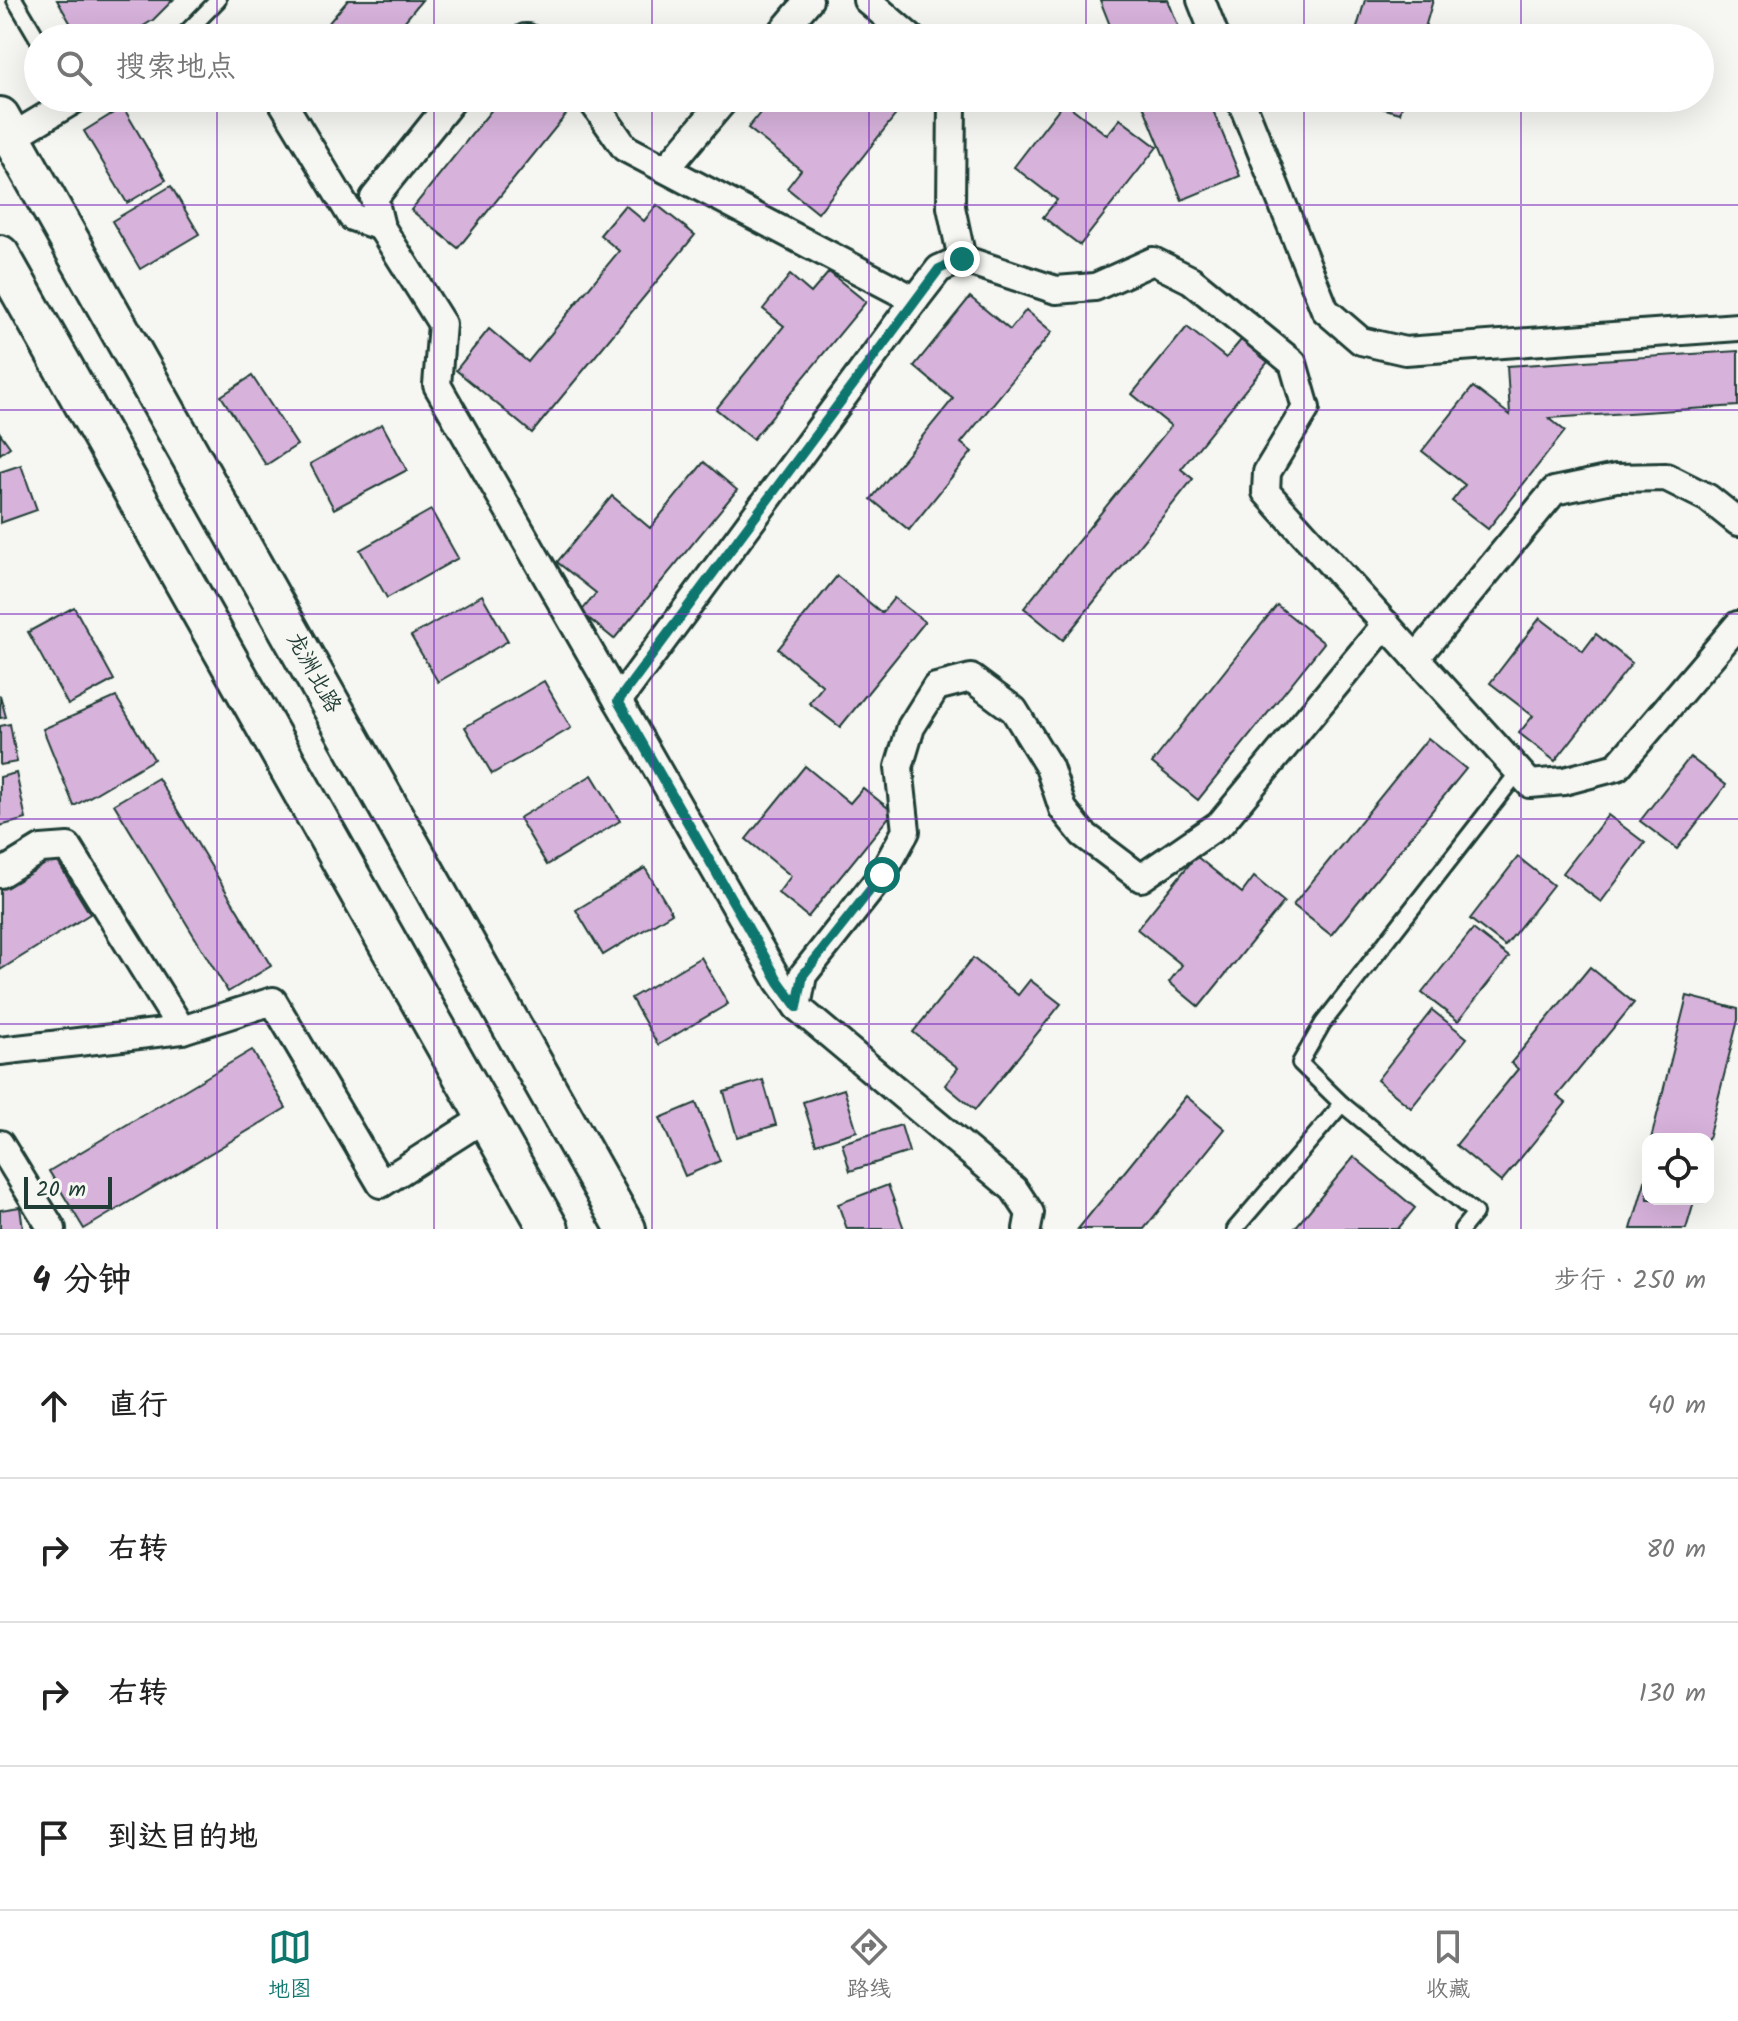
<!DOCTYPE html>
<html lang="zh">
<meta charset="utf-8">
<style>
body{margin:0;font-family:Kalam,"LXGW WenKai TC",sans-serif;background:#f6f6f6;color:#222}
.controls{position:absolute;right:24px;bottom:24px;display:grid;overflow:hidden;border-radius:16px;box-shadow:0 8px 32px #0002}
.controls button{width:72px;height:72px;display:grid;place-items:center;padding:0;border:0;border-bottom:2px solid #e0e0e0;background:#fff;color:#222;font:40px sans-serif}
.scale{position:absolute;left:24px;bottom:20px;width:88px;box-sizing:border-box;padding-left:8px;border:4px solid #1f3d34;border-top:0;font-size:22px;line-height:28px;white-space:nowrap;color:#1f3d34;-webkit-text-stroke:6px #f6f6f2;paint-order:stroke}
.stop{position:absolute;width:24px;height:24px;margin:-18px;border:6px solid #0f766e;border-radius:50%;background:#fff}
.stop.end{background:#0f766e;border-color:#fff;box-shadow:0 2px 8px #0008}
.list{margin:0;padding:0;list-style:none}
h2{display:flex;justify-content:space-between;align-items:center;height:104px;margin:0;padding:0 32px;font-size:34px}
h2 small{font-size:26px;font-weight:400;color:#767676}
.list li{display:grid;grid-template-columns:52px 1fr auto;gap:24px;align-items:center;box-sizing:border-box;height:144px;padding:0 32px;border-top:2px solid #e0e0e0}
.list b{display:block;font-size:30px;white-space:nowrap}
.list em{font-size:26px;font-style:normal;color:#767676}
.icon{flex:none;width:44px;height:44px;fill:none;stroke:currentColor;stroke-width:2;stroke-linecap:round;stroke-linejoin:round}
.map{position:relative;flex:none;width:1738px;height:1229px;overflow:hidden}
.search{position:absolute;background:#fff;box-shadow:0 8px 32px #0002;left:24px;right:24px;top:24px;height:88px;display:flex;align-items:center;gap:20px;box-sizing:border-box;padding:0 28px;border-radius:44px;color:#767676;font-size:30px}
.sheet{height:680px;background:#fff}
nav{display:flex;justify-content:space-around;align-items:center;box-sizing:border-box;height:112px;border-top:2px solid #e0e0e0;background:#fff;font-size:22px;color:#767676}
nav a{display:grid;justify-items:center;gap:4px}
nav .on{color:#0f766e}
.map>svg:first-child{display:block}
.building{fill:#d7b2db;stroke:#1f3d34;stroke-width:2}
.lines{fill:none;stroke-linecap:round;stroke-linejoin:round}
.lane-casing{stroke:#1f3d34;stroke-width:20}
.street-casing{stroke:#1f3d34;stroke-width:32}
.secondary-casing{stroke:#1f3d34;stroke-width:44}
.lane{stroke:#f6f6f2;stroke-width:14}
.street{stroke:#f6f6f2;stroke-width:26}
.secondary{stroke:#f6f6f2;stroke-width:38}
.route{stroke:#0f766e;stroke-width:10}
.grid{fill:none;stroke:#7b2cbf;stroke-width:2;stroke-opacity:0.55}
.labels{text-anchor:middle;dominant-baseline:central;stroke-width:8;stroke-linejoin:round;paint-order:stroke}
.street-label{font-size:22px;fill:#1f3d34;stroke:#f6f6f2}
</style>
<div class="map">
<svg width="1738" height="1229" viewBox="0 0 1738 1229">
<rect width="100%" height="100%" fill="#f6f6f2"/>
<filter id="ink" filterUnits="userSpaceOnUse"><feTurbulence type="fractalNoise" baseFrequency=".0125" numOctaves="2"/><feDisplacementMap in="SourceGraphic" scale="16" xChannelSelector="R" yChannelSelector="G"/><feConvolveMatrix kernelMatrix="1 2 1 2 8 2 1 2 1" color-interpolation-filters="sRGB"/></filter>
<g filter="url(#ink)">
<!-- building -->
<g class="building">
<path d="M57 0H173L153 20 124 38H79Z"/>
<path d="M348 0H422L391 38H316Z"/>
<path d="M1100 0H1168L1183 38H1115Z"/>
<path d="M1365 0H1433L1422 38H1354Z"/>
<path d="M501 98H562L573 106 458 248 411 210Z"/>
<path d="M772 98H909L818 213 787 188 801 170 748 128Z"/>
<path d="M1140 98H1208L1240 176 1182 200Z"/>
<path d="M1345 98H1404L1400 113Z"/>
<path d="M1064 102 1107 135 1120 119 1157 147 1080 245 1043 217 1057 200 1014 167Z"/>
<path d="M123 107 166 180 127 203 84 131Z"/>
<path d="M171 186 199 234 140 269 112 221Z"/>
<path d="M625 205 644 221 657 205 695 235 532 433 456 370 489 329 528 362 619 251 600 235Z"/>
<path d="M829 272 866 302 753 439 716 409 784 326 763 309 790 275 811 293Z"/>
<path d="M970 297 1010 330 1026 310 1052 332 961 443 972 452 909 530 871 499 953 399 914 366Z"/>
<path d="M1187 327 1226 358 1241 340 1268 362 1181 469 1193 479 1063 640 1024 608 1171 426 1132 394Z"/>
<path d="M1738 351V406L1549 418 1565 431 1488 529 1452 501 1465 485 1422 451 1473 387 1510 415 1507 366Z"/>
<path d="M252 376 297 445 266 465 221 396Z"/>
<path d="M382 424 407 470 334 509 310 464Z"/>
<path d="M0 433 10 447 0 454Z"/>
<path d="M704 462 737 490 614 639 581 612 596 593 557 562 612 496 650 528Z"/>
<path d="M21 465 37 510 0 523V472Z"/>
<path d="M431 510 458 558 387 598 360 550Z"/>
<path d="M837 576 882 613 894 598 925 622 840 727 809 703 823 686 778 649Z"/>
<path d="M482 595 508 641 438 682 411 636Z"/>
<path d="M1277 605 1324 643 1198 800 1152 763Z"/>
<path d="M74 607 114 680 68 705 28 632Z"/>
<path d="M1540 618 1583 651 1596 634 1632 663 1555 761 1519 733 1533 716 1490 683Z"/>
<path d="M544 681 571 728 492 774 465 727Z"/>
<path d="M0 695 6 717 0 718Z"/>
<path d="M116 697 154 759 74 806 43 729Z"/>
<path d="M10 724 17 762 0 765V726Z"/>
<path d="M1428 738 1466 769 1331 935 1293 905Z"/>
<path d="M1690 757 1726 785 1677 849 1640 821Z"/>
<path d="M805 766 850 803 863 788 893 812 808 917 778 893 791 876 746 839Z"/>
<path d="M16 773 26 819 0 826V777Z"/>
<path d="M592 775 620 821 547 865 519 818Z"/>
<path d="M158 778 271 966 228 992 114 804Z"/>
<path d="M1608 815 1645 843 1601 902 1563 873Z"/>
<path d="M53 854 90 914 0 970V888Z"/>
<path d="M1196 856 1242 893 1254 877 1284 902 1199 1007 1169 982 1182 965 1137 929Z"/>
<path d="M1518 857 1553 885 1505 946 1470 919Z"/>
<path d="M645 868 672 913 603 955 576 910Z"/>
<path d="M1473 929 1509 957 1458 1021 1422 993Z"/>
<path d="M701 957 728 1004 658 1045 631 998Z"/>
<path d="M973 958 1018 995 1030 980 1061 1004 975 1110 945 1085 958 1068 913 1032Z"/>
<path d="M1590 967 1634 1003 1557 1096 1566 1103 1501 1182 1456 1145 1518 1069 1511 1063Z"/>
<path d="M1687 996 1738 1009V1020L1708 1139H1651Z"/>
<path d="M1432 1010 1467 1038 1411 1108 1377 1080Z"/>
<path d="M252 1050 286 1108 84 1229 49 1171Z"/>
<path d="M763 1080 776 1125 737 1137 724 1092Z"/>
<path d="M844 1089 857 1131 816 1144 803 1102Z"/>
<path d="M1186 1096 1225 1129 1144 1229H1078Z"/>
<path d="M696 1103 720 1161 685 1176 660 1118Z"/>
<path d="M901 1125 909 1152 850 1171 842 1143Z"/>
<path d="M1354 1157 1415 1208 1398 1229H1294Z"/>
<path d="M1646 1178 1648 1199H1695L1686 1229H1631Z"/>
<path d="M888 1185 904 1229H847L838 1204Z"/>
<path d="M20 1207 23 1229H0V1210Z"/>
</g>
<g class="lines">
<!-- lane casing -->
<g class="lane-casing">
<g id="lane">
<path d="M15 0 38 39"/>
<path d="M181 38 218 0"/>
<path d="M1342 1104 1300 1063 1323 1023 1519 771"/>
<path d="M1235 1229 1342 1104 1475 1213 1462 1229"/>
</g>
</g>
<!-- street casing -->
<g class="street-casing">
<g id="street">
<path d="M867 0 911 38"/>
<path d="M1201 0 1216 38"/>
<path d="M525 38H528"/>
<path d="M777 38 809 0"/>
<path d="M280 98 352 217 381 227"/>
<path d="M454 98 374 198 381 227 442 324 437 385 779 982 797 1007 1014 1189 1030 1213 1027 1229"/>
<path d="M590 98 625 148 915 300 618 701"/>
<path d="M952 98 951 207 962 259"/>
<path d="M1240 98 1325 310 1361 341 1405 351 1738 327"/>
<path d="M12 137 77 98"/>
<path d="M666 169 726 98"/>
<path d="M915 300 939 269 962 259 1056 290 1095 287 1153 261 1191 280 1293 363 1306 408 1267 472 1266 492 1530 784 1564 781 1617 767 1738 625"/>
<path d="M1416 658 1554 491 1616 478 1666 477 1708 498 1738 522"/>
<path d="M0 874 41 849 68 847 182 1030 273 1001 381 1184 486 1117"/>
<path d="M797 1007 803 975 882 875 906 831 899 767 911 727 936 687 971 678 1014 710 1049 767 1063 809 1083 834 1141 878 1221 823 1386 624"/>
<path d="M0 1051 182 1030"/>
<path d="M0 1144 52 1229"/>
</g>
</g>
<!-- secondary casing -->
<g class="secondary-casing">
<g id="secondary">
<path d="M0 117 626 1229"/>
<path d="M0 255 549 1229"/>
</g>
</g>
<!-- lane -->
<use href="#lane" class="lane"/>
<!-- street -->
<use href="#street" class="street"/>
<!-- secondary -->
<use href="#secondary" class="secondary"/>
</g>
</g>
<g class="lines" filter="url(#ink)">
<!-- route -->
<path class="route" d="M882 875 803 975 797 1007 779 982 618 701 939 269 962 259"/>
</g>
<!-- grid -->
<path class="grid" d="M217 0V38M434 0V38M652 0V38M869 0V38M1086 0V38M1304 0V38M1521 0V38M217 98V1229M434 98V1229M652 98V1229M869 98V1229M1086 98V1229M1304 98V1229M1521 98V1229M0 205H1738M0 410H1738M0 614H1738M0 819H1738M0 1024H1738"/>
<g class="labels">
<!-- street labels -->
<g class="street-label">
<text transform="translate(313 673) rotate(61)">龙洲北路</text>
</g>
</g>
</svg>
<div class="controls">
<button><svg class="icon" aria-label="locate" viewBox="0 0 24 24"><circle cx="12" cy="12" r="6"/><path d="M12 2v4M12 18v4M2 12h4M18 12h4"/></svg></button>
</div>
<div class="scale">20 m</div>
<div class="stop" style="left:882px;top:875px"></div>
<div class="stop end" style="left:962px;top:259px"></div>
<div class="search"><svg class="icon" aria-label="search" viewBox="0 0 24 24"><circle cx="10" cy="10" r="6"/><path d="M15 15l6 6"/></svg>搜索地点</div>
</div>
<section class="sheet">
<h2>4 分钟<small>步行 · 250 m</small></h2>
<ul class="list">
<li><svg class="icon" aria-label="ahead" viewBox="0 0 24 24"><path d="M12 20V5M6 11l6-6 6 6"/></svg><div><b>直行</b></div><em>40 m</em></li>
<li><svg class="icon" aria-label="right" viewBox="0 0 24 24"><path d="M7 20v-9h11M14 6l5 5-5 5"/></svg><div><b>右转</b></div><em>80 m</em></li>
<li><svg class="icon" aria-label="right" viewBox="0 0 24 24"><path d="M7 20v-9h11M14 6l5 5-5 5"/></svg><div><b>右转</b></div><em>130 m</em></li>
<li><svg class="icon" aria-label="arrive" viewBox="0 0 24 24"><path d="M6 21V4h12l-3 4 3 4H6"/></svg><div><b>到达目的地</b></div></li>
</ul>
</section>
<nav>
<a class="on"><svg class="icon" aria-label="map" viewBox="0 0 24 24"><path d="M3 6l6-2 6 2 6-2v14l-6 2-6-2-6 2zM9 4v14M15 6v14"/></svg>地图</a>
<a><svg class="icon" aria-label="directions" viewBox="0 0 24 24"><path d="M12 3l9 9-9 9-9-9zM9 14v-3h6M13 9l2 2-2 2"/></svg>路线</a>
<a><svg class="icon" aria-label="saved" viewBox="0 0 24 24"><path d="M7 4h10v16l-5-4-5 4z"/></svg>收藏</a>
</nav>
